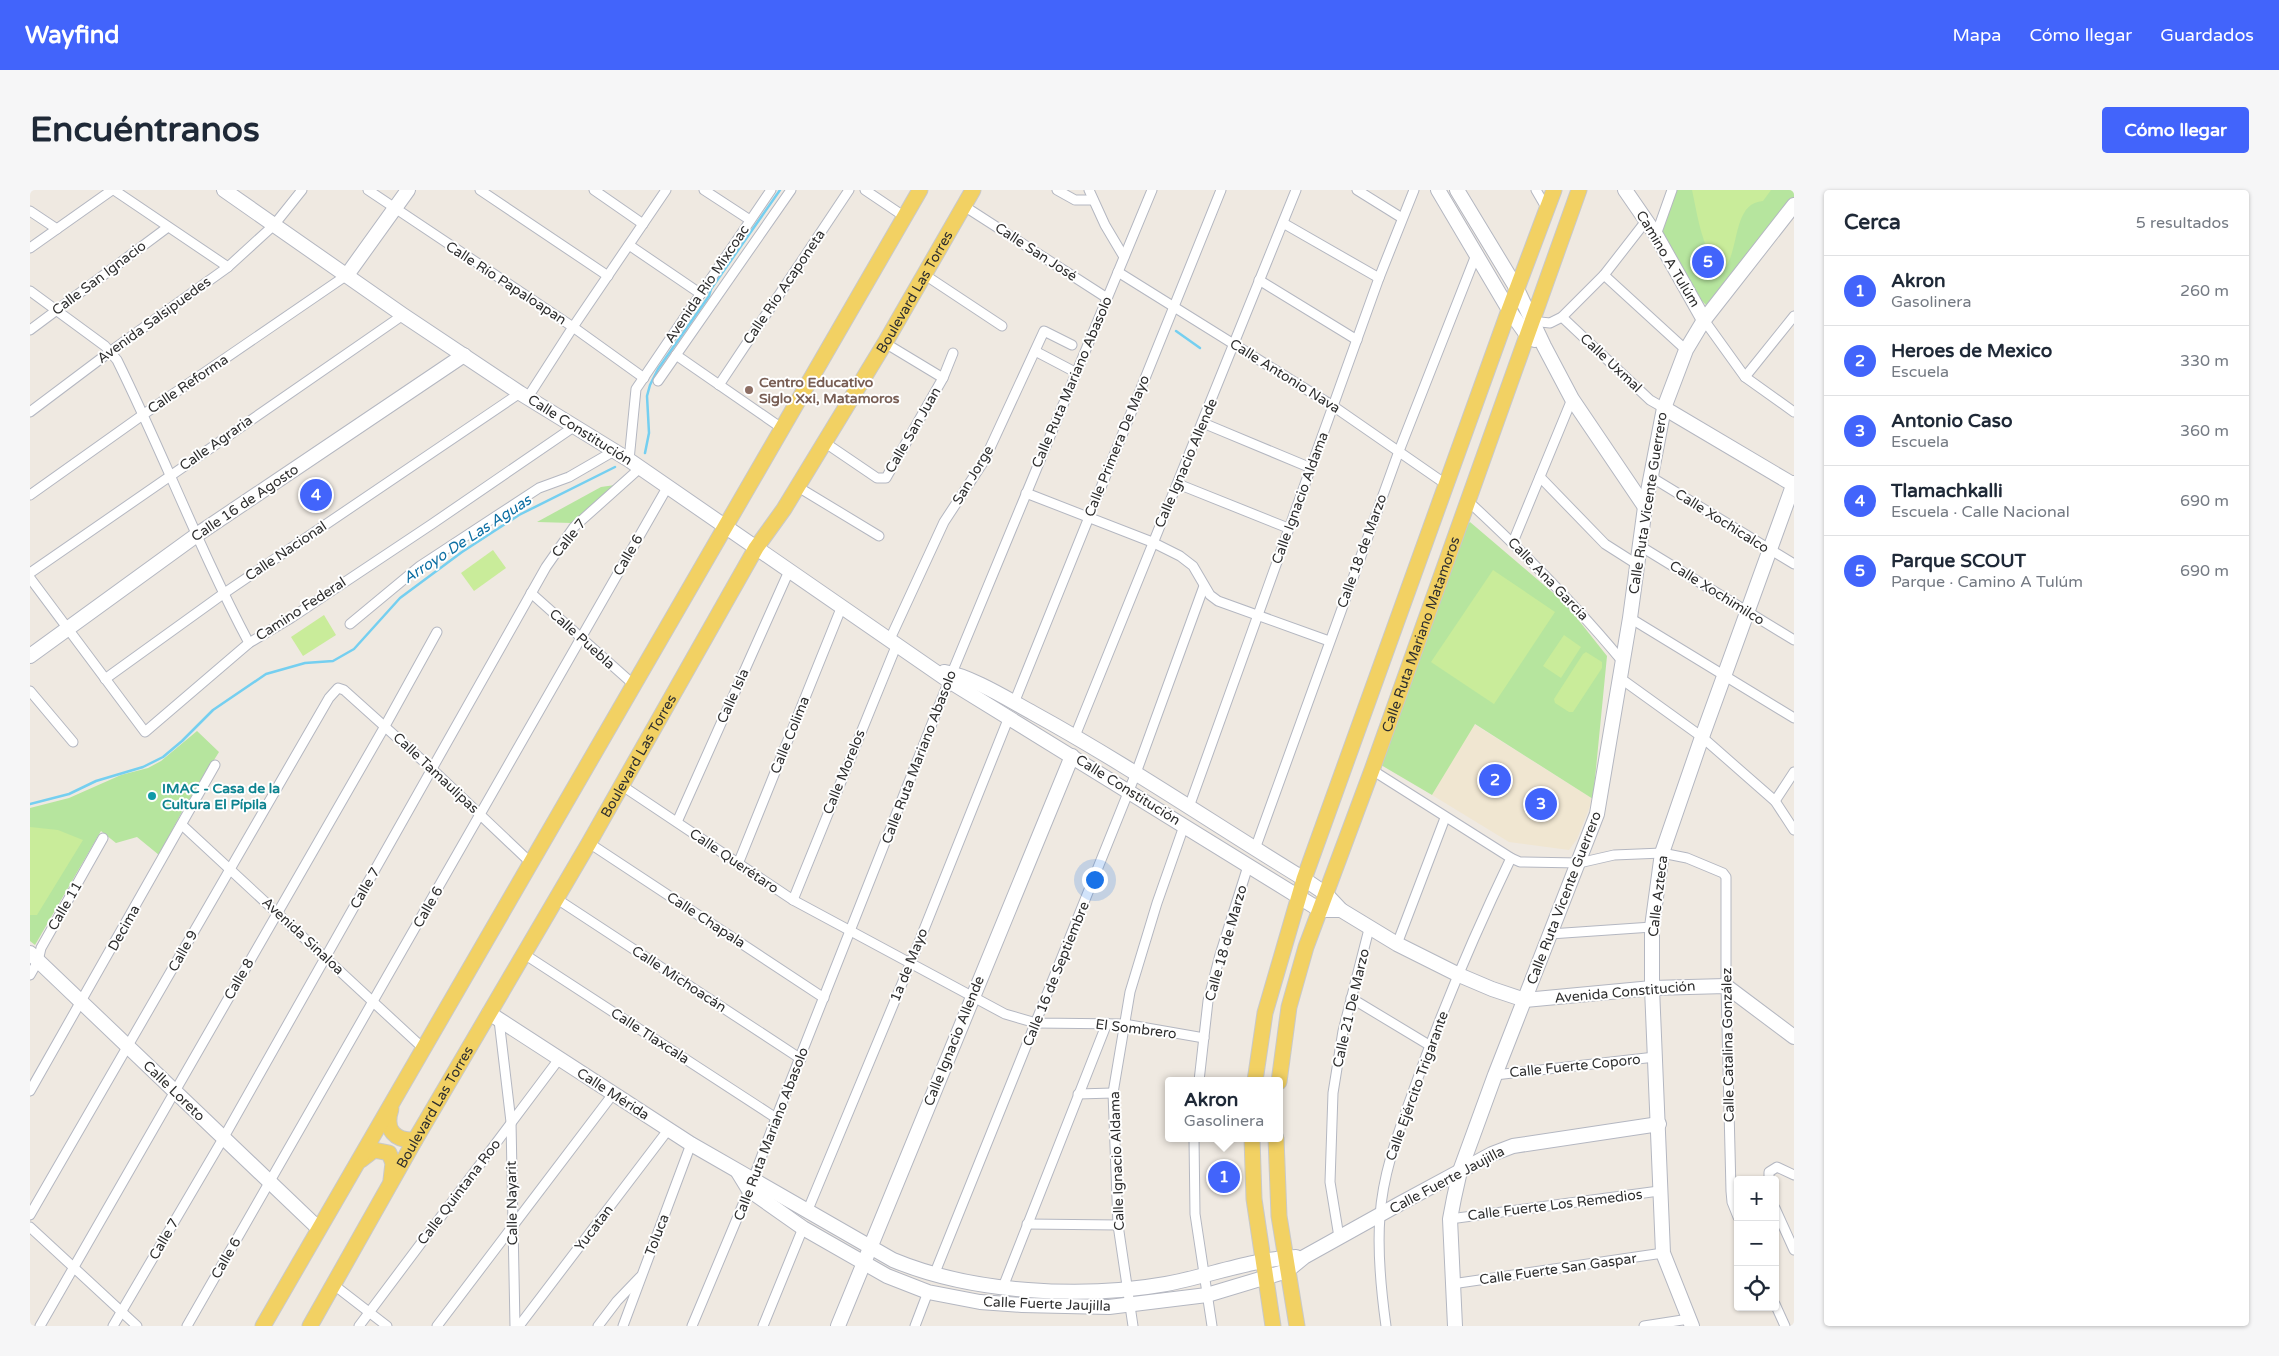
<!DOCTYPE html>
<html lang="es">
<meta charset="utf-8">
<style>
body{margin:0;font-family:"Varela Round",sans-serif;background:#f6f6f7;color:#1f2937}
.controls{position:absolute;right:15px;bottom:15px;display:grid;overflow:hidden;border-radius:5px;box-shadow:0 1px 4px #0004}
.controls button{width:45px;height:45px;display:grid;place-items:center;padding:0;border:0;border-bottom:1px solid #e0e1e3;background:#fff;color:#1f2937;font:25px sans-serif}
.you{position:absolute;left:1064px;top:689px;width:18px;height:18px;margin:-12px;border:4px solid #fff;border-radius:50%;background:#1a73e8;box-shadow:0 0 0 8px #1a73e833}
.badge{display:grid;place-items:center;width:32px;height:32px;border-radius:50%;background:#4264fb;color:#fff;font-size:16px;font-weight:700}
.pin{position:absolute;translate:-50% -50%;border:2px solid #fff;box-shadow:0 1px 5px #0006}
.popup{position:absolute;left:1135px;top:887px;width:118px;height:65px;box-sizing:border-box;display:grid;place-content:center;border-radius:5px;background:#fff;filter:drop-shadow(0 1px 4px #0005);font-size:16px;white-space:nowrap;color:#747a83}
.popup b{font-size:19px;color:#1f2937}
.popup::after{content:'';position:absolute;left:50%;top:100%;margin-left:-10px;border:10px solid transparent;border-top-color:#fff}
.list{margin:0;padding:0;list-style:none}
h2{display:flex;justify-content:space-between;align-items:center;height:65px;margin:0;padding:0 20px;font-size:21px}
h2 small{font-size:16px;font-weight:400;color:#747a83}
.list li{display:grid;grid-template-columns:32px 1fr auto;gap:15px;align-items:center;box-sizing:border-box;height:70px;padding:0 20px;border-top:1px solid #e0e1e3}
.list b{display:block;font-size:19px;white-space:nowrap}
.list p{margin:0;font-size:16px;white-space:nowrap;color:#747a83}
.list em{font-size:16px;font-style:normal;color:#747a83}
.icon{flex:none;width:28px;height:28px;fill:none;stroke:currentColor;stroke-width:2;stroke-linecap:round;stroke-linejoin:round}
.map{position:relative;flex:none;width:1764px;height:1136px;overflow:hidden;border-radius:5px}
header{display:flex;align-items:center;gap:30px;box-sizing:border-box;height:70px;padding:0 25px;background:#4264fb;color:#fff}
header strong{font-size:24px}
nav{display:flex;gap:28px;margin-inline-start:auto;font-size:18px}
.intro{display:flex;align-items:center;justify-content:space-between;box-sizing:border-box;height:120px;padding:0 30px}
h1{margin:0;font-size:35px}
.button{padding:12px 22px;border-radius:5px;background:#4264fb;color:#fff;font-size:18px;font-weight:700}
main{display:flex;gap:30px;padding:0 30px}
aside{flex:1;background:#fff;border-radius:5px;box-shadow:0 1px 4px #0004}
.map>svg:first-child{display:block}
.education{fill:#f0e6d1}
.green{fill:#b6e59e}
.pitch{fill:#c9ec9a}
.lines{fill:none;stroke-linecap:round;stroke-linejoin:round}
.stream{stroke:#75cff0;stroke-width:2.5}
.street-casing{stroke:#b4b7c1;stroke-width:11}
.secondary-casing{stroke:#b4b7c1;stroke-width:16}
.primary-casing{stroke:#c9c9c9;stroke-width:17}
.street{stroke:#fff;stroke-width:9}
.secondary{stroke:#fff;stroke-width:14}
.primary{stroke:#f2d163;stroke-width:15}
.education-dot{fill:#8d6e63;stroke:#fff;stroke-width:2}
.culture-dot{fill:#0f9aa8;stroke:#fff;stroke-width:2}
.labels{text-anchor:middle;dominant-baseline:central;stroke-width:4;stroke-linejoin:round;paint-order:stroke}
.street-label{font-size:14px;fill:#2e2e2e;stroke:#fff}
.education-label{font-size:14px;font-weight:bold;fill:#785e54;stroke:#fff;text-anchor:start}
.culture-label{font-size:14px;font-weight:bold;fill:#0d838f;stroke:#fff;text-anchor:start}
.water-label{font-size:15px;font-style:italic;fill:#0d6fa3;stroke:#fff}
</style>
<header>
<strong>Wayfind</strong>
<nav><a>Mapa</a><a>Cómo llegar</a><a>Guardados</a></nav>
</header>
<div class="intro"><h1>Encuéntranos</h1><a class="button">Cómo llegar</a></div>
<main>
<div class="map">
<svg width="1764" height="1136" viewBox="0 0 1764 1136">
<rect width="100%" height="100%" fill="#efe9e1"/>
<!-- education -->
<path class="education" d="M1444 534 1563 609 1547 649 1539 660 1479 652 1402 605Z"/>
<!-- green -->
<g class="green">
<path d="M1646 0H1764V7L1677 116 1671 110 1630 43Z"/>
<path d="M585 295 542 333 507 332 571 297Z"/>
<path d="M1440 332 1535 413 1577 466 1563 609 1445 534 1402 605 1351 575 1433 340Z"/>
<path d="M167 541 189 562 154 618 129 665 107 647 86 653 71 641 5 755 0 751V618L39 608 91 585 118 578 131 571Z"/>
</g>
<!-- pitch -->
<g class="pitch">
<path d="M1662 0H1741L1733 11C1702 13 1710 61 1694 79L1689 78C1671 56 1668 27 1662 0Z"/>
<path d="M463 360 476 378 444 401 431 383Z"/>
<path d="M1463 380 1525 422 1464 514 1401 472Z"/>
<path d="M294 425 306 445 273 466 261 447Z"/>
<path d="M1534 445 1551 457 1531 488 1513 476Z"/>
<path d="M1556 462 1572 472V478L1543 522H1539L1525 513 1524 509 1553 464Z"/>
<path d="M0 637 28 640 53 650 7 725H0Z"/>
</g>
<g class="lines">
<!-- stream -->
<g class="stream">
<path d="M1146 141 1170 158"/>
<path d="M615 263 619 243 617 206 620 195 628 179 679 106 681 99 750 0"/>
<path d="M0 614 39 604 66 591 113 577 133 567 152 551 183 520 236 484 275 473 303 471 324 459 370 408 432 362 489 325 585 277"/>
</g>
<!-- street casing -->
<g class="street-casing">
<g id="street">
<path d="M84 0 198 77"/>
<path d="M338 0 543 137 614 188"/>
<path d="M450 0 578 86"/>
<path d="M564 0 613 34"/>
<path d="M674 0 720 30"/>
<path d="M835 0 875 27"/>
<path d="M1027 0 1045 10H1063"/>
<path d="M1059 0 1075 35 1094 67"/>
<path d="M1327 0 1372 28"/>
<path d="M1506 0 1517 19"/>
<path d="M934 16 1077 108"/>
<path d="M0 21 27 39"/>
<path d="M1253 33 1349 88"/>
<path d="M1626 45 1642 0"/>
<path d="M599 55 671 104"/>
<path d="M0 58 82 0"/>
<path d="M1088 82 1303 216 1417 295"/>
<path d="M895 85 972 136"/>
<path d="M1574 85 1656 160"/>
<path d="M1229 90 1327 150"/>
<path d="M0 101 75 156 87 170C133 263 170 361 219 453"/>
<path d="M1532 127 1620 210 1634 218"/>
<path d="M1674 130 1715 187 1764 222"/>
<path d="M1501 131 1520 133 1532 127 1574 85 1616 31"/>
<path d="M0 140 138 37"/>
<path d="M855 153 913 188"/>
<path d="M1005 161 1045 182"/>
<path d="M646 165 753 239"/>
<path d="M1715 187 1764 126"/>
<path d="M628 191 761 0"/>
<path d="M689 195 819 0"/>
<path d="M498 207 543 137 636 0"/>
<path d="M0 222 81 161 198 77 244 35 272 0"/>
<path d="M1173 233 1281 278"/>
<path d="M794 252 847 288H856L913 188 923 163"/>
<path d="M599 270 606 199 741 0"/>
<path d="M1510 287 1575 354 1608 375"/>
<path d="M1621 287 1764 374"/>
<path d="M1148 294 1258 338"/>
<path d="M768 297 849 346"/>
<path d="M996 303 1122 352 1150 366 1163 376 1180 405 1188 411 1299 451"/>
<path d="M0 305 114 224 317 85"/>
<path d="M1438 311C1492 361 1545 414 1592 471"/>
<path d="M1483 352 1542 209"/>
<path d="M1610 356 1764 450"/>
<path d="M0 383 373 125"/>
<path d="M0 388 115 542 219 453 261 428 402 334 545 236"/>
<path d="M501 403 603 494"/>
<path d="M1600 428 1764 528"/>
<path d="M320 434 390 376 509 298 539 287 584 261"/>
<path d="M860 449 914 332 954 271 1014 141 1042 155"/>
<path d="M1590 488 1672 547 1745 611 1764 640"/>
<path d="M75 489 193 404 490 203"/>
<path d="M0 501 43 552"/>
<path d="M984 513 1191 0"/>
<path d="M1045 546 1266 0"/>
<path d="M1342 580 1481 668 1490 672 1549 673 1584 665 1632 663 1657 668 1693 683 1696 687V796L1701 1001 1702 1012 1708 1027"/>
<path d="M591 595 763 710 975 824 1006 833 1094 834 1174 848"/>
<path d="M1745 611 1764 582"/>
<path d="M1159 617 1349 88 1384 0"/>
<path d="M647 632 759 381"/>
<path d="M152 635 394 859"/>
<path d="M559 653 794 808"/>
<path d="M1225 659 1369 261 1446 65"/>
<path d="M708 674 812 416"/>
<path d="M527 709 771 869"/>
<path d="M763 710 867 454"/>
<path d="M1520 744 1622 737"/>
<path d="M1367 754 1415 628"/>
<path d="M494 764 746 928"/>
<path d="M0 785 8 771 11 758 73 648"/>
<path d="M1321 808 1399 855"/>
<path d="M469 830 481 932 485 1136"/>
<path d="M1465 885 1625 867"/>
<path d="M1169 891 1178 811 1190 765 1218 676"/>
<path d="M0 901 185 575"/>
<path d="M1048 904 1083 903"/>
<path d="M1164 948 1165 1024 1182 1136"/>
<path d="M1739 990V982L1747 977 1764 985"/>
<path d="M1745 1018 1764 1060"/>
<path d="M777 1022 881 772 979 527"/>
<path d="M0 1025 299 508 308 498 314 500 402 579 501 673"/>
<path d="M1420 1029 1629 1001"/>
<path d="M997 1034 1088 1035"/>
<path d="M0 1037 107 1136"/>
<path d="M1309 1047 1300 992 1303 903 1313 841 1339 739"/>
<path d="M904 1085 1106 583 1174 396"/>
<path d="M1422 1094 1633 1063"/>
<path d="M304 1095 357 1136"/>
<path d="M973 1097 1077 833"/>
<path d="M1745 1114 1755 1136"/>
<path d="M10 1136 355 536 407 442"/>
<path d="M83 1136 194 947 516 377 544 337 610 278"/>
<path d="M157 1136 638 296"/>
<path d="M329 1136 529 869"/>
<path d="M407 1136 583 904"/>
<path d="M489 1136 638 940"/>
<path d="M568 1136 587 1111 610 1087"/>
<path d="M593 1136 661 954"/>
<path d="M662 1136 719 1000 746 928 922 483 1122 0"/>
<path d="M733 1136 773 1038"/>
<path d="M885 1136 898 1102"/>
<path d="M1103 1136 1088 1035 1083 903 1100 802 1127 713 1154 636"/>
<path d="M1356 1136C1351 1100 1347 1063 1350 1026 1353 981 1369 941 1384 899 1412 820 1445 743 1481 668"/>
<path d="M1614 1136 1659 1129"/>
</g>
</g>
<!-- secondary casing -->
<g class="secondary-casing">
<g id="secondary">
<path d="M194 0 373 125 490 203 599 270 919 491 1290 720H1311"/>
<path d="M1408 0 1479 120 1496 144 1505 150"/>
<path d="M1427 0 1487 99 1514 156 1542 209 1615 317"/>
<path d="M1595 0 1626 45 1674 130"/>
<path d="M317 85 378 0"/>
<path d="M1634 218 1764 295"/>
<path d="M0 466 168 344 434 165"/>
<path d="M914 482C941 486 979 510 1003 523 1096 574 1184 634 1274 689L1296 704 1311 720 1367 754 1429 785 1462 799 1495 810 1622 798 1696 796 1764 847"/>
<path d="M0 763 289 1039"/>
<path d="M459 823 661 954 863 1070C942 1103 1052 1109 1136 1094 1178 1086 1224 1069 1266 1067"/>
<path d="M708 982 719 1000 773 1038 857 1086 898 1102 950 1112 992 1115 1079 1117 1177 1105 1257 1081 1274 1067 1371 1013 1462 964 1483 956 1629 934"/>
<path d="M808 1136 1042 566"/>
<path d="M1425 1136 1420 1029 1424 1008 1430 981 1465 885 1567 624 1600 428 1615 317 1634 218 1656 160 1674 130 1764 15"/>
<path d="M1662 1136 1633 1063 1622 798V737L1632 663 1672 547 1764 293"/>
</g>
</g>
<!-- primary casing -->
<g class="primary-casing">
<g id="primary">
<path d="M1225 891 1235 823 1274 689 1479 120 1524 0"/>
<path id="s1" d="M1249 892 1259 817 1276 757 1342 580 1549 0"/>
<path d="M361 919C354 940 365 951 385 950"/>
<path d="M1222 948 1224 1009 1243 1136"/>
<path d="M1246 948 1249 1026 1267 1136"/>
<path d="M331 970 344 960 359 963 363 973 361 990"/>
<path d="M233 1136 890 0"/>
<path id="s2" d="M280 1136 385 950 559 653 726 358 754 319 855 153 943 0"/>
</g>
</g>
<!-- street -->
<use href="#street" class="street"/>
<!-- secondary -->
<use href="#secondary" class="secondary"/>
<!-- primary -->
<use href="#primary" class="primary"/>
</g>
<!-- markers -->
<circle class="education-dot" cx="719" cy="200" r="5"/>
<circle class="culture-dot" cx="122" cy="606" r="5"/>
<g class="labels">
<!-- street labels -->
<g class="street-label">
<text transform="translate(1006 62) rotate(33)">Calle San José</text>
<text transform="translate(1638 69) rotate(59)">Camino A Tulúm</text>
<text transform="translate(69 88) rotate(-37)">Calle San Ignacio</text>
<text transform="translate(476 93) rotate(33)">Calle Río Papaloapan</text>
<text transform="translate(677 94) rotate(-56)">Avenida Río Mixcoac</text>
<text transform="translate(754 97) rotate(-56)">Calle Río Acaponeta</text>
<text stroke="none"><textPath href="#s2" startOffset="1198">Boulevard Las Torres</textPath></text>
<text transform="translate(124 130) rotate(-36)">Avenida Salsipuedes</text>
<text transform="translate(1581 173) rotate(43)">Calle Uxmal</text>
<text transform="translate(1255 186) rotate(32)">Calle Antonio Nava</text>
<text transform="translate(1042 192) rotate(-67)">Calle Ruta Mariano Abasolo</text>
<text transform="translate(158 194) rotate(-34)">Calle Reforma</text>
<text transform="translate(550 240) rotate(32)">Calle Constitución</text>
<text transform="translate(883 240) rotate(-60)">Calle San Juan</text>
<text transform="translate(186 253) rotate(-35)">Calle Agraria</text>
<text transform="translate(1087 256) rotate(-68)">Calle Primera De Mayo</text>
<text transform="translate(1156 273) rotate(-67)">Calle Ignacio Allende</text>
<text transform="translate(943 285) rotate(-59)">San Jorge</text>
<text transform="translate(1270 308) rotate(-70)">Calle Ignacio Aldama</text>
<text transform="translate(215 313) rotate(-34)">Calle 16 de Agosto</text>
<text transform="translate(1618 313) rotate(-81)">Calle Ruta Vicente Guerrero</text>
<text transform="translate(1692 331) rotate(32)">Calle Xochicalco</text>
<text transform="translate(539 348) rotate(-51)">Calle 7</text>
<text transform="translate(256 361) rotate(-34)">Calle Nacional</text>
<text transform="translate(1332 361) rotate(-70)">Calle 18 de Marzo</text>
<text transform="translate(598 365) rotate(-60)">Calle 6</text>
<text transform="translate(1518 389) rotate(46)">Calle Ana García</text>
<text transform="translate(1687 403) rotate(32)">Calle Xochimilco</text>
<text transform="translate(271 419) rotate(-33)">Camino Federal</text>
<text stroke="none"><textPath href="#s1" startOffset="471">Calle Ruta Mariano Matamoros</textPath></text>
<text transform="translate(552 449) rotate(42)">Calle Puebla</text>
<text transform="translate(703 506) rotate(-66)">Calle Isla</text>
<text transform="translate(760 545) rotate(-68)">Calle Colima</text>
<text stroke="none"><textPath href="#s2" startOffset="658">Boulevard Las Torres</textPath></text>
<text transform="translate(889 567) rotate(-69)">Calle Ruta Mariano Abasolo</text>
<text transform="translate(814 582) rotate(-68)">Calle Morelos</text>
<text transform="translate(406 583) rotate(43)">Calle Tamaulipas</text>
<text transform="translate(1098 600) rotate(32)">Calle Constitución</text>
<text transform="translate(704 671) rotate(34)">Calle Querétaro</text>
<text transform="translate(335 698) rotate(-60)">Calle 7</text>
<text transform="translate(1628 706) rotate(-83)">Calle Azteca</text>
<text transform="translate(1534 708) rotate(-69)">Calle Ruta Vicente Guerrero</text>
<text transform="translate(35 716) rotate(-60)">Calle 11</text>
<text transform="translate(398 717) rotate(-60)">Calle 6</text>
<text transform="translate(676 730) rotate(33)">Calle Chapala</text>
<text transform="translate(94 738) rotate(-61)">Decima</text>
<text transform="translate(273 746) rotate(43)">Avenida Sinaloa</text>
<text transform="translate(1196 753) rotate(-74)">Calle 18 de Marzo</text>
<text transform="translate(153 761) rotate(-61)">Calle 9</text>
<text transform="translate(879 775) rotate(-68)">1a de Mayo</text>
<text transform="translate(1026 784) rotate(-68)">Calle 16 de Septiembre</text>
<text transform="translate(209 789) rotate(-60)">Calle 8</text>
<text transform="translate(649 789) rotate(33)">Calle Michoacán</text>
<text transform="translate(1595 802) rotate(-5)">Avenida Constitución</text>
<text transform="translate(1321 818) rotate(-77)">Calle 21 De Marzo</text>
<text transform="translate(1106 839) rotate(7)">El Sombrero</text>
<text transform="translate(620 846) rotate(33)">Calle Tlaxcala</text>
<text transform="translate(924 851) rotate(-68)">Calle Ignacio Allende</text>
<text transform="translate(1698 855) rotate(-91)">Calle Catalina González</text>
<text transform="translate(1545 876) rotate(-6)">Calle Fuerte Coporo</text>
<text transform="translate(1387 896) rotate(-70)">Calle Ejército Trigarante</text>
<text transform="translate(144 901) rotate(44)">Calle Loreto</text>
<text transform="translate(583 904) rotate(33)">Calle Mérida</text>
<text stroke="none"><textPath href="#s2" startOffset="252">Boulevard Las Torres</textPath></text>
<text transform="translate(741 944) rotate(-69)">Calle Ruta Mariano Abasolo</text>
<text transform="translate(1087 971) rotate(-92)">Calle Ignacio Aldama</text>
<text transform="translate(1417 990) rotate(-28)">Calle Fuerte Jaujilla</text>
<text transform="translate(429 1002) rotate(-53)">Calle Quintana Roo</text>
<text transform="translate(482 1013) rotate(-91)">Calle Nayarit</text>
<text transform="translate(1525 1015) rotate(-7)">Calle Fuerte Los Remedios</text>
<text transform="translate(564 1038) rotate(-53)">Yucatan</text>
<text transform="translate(627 1045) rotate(-69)">Toluca</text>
<text transform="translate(134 1049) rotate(-60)">Calle 7</text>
<text transform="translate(196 1068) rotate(-60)">Calle 6</text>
<text transform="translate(1528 1079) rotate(-8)">Calle Fuerte San Gaspar</text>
<text transform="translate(1017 1114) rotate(2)">Calle Fuerte Jaujilla</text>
</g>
<!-- education labels -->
<g class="education-label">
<text x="729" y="192">Centro Educativo<tspan x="729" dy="16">Siglo Xxi, Matamoros</tspan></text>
</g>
<!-- culture labels -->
<g class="culture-label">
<text x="132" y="598">IMAC - Casa de la<tspan x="132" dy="16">Cultura El Pípila</tspan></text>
</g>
<!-- water labels -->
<g class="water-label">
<text transform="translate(437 349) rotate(-33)">Arroyo De Las Aguas</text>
</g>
</g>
</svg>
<div class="controls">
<button>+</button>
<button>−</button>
<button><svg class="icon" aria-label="locate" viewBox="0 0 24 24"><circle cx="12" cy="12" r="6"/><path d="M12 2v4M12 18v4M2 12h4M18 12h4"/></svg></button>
</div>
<div class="you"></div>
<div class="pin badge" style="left:1194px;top:987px">1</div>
<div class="popup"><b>Akron</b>Gasolinera</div>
<div class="pin badge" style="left:1465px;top:590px">2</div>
<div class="pin badge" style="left:1511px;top:614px">3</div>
<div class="pin badge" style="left:286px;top:305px">4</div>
<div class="pin badge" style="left:1678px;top:72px">5</div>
</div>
<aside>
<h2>Cerca<small>5 resultados</small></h2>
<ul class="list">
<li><span class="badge">1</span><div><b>Akron</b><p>Gasolinera</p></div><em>260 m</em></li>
<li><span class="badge">2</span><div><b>Heroes de Mexico</b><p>Escuela</p></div><em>330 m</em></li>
<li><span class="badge">3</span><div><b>Antonio Caso</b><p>Escuela</p></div><em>360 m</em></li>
<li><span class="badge">4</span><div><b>Tlamachkalli</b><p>Escuela · Calle Nacional</p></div><em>690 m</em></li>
<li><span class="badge">5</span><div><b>Parque SCOUT</b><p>Parque · Camino A Tulúm</p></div><em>690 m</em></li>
</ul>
</aside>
</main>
